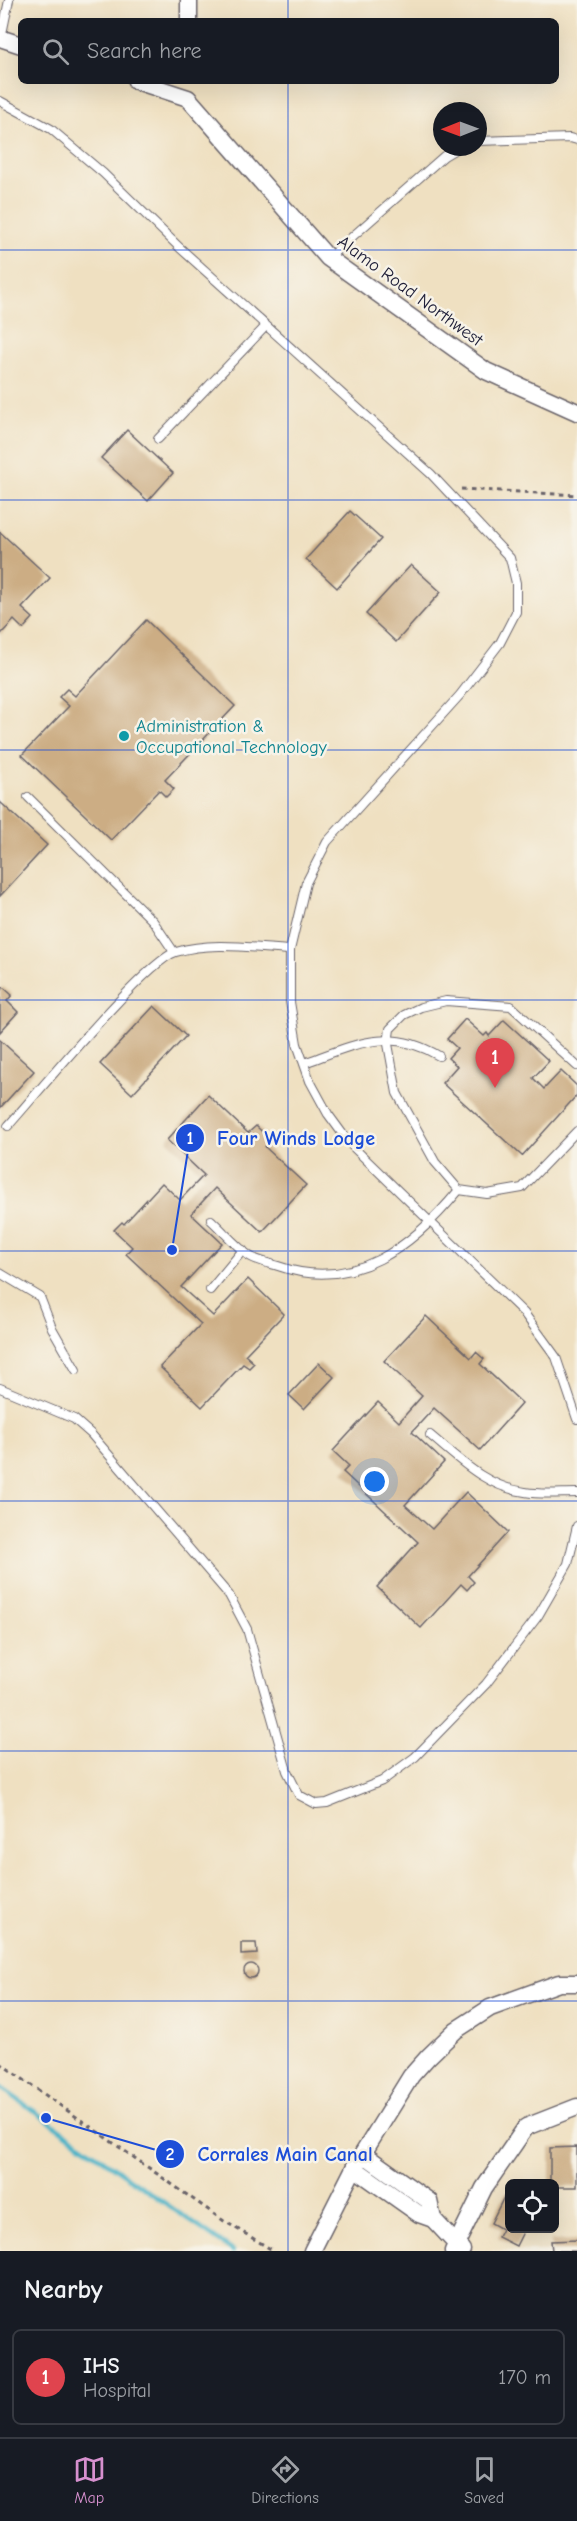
<!DOCTYPE html>
<style>
body{margin:0;font-family:"Comic Neue",sans-serif;background:#20242c;color:#f1f3f6}
.controls{position:absolute;right:18px;bottom:18px;display:grid;overflow:hidden;border-radius:9px;box-shadow:0 6px 24px #0002}
.controls button{width:54px;height:54px;display:grid;place-items:center;padding:0;border:0;border-bottom:2px solid #363941;background:#171b24;color:#f1f3f6;font:30px sans-serif}
.compass{position:absolute;left:433px;top:102px;width:54px;height:54px;border-radius:50%;background:#171b24;box-shadow:0 6px 24px #0002;rotate:269deg}
.you{position:absolute;left:375px;top:1482px;width:21px;height:21px;margin:-15px;border:4px solid #fff;border-radius:50%;background:#1a73e8;box-shadow:0 0 0 9px #1a73e833}
.badge{display:grid;place-items:center;width:39px;height:39px;border-radius:50%;background:#d690ce;color:#fff;font-size:20px;font-weight:700}
.pin{position:absolute;translate:-50% -50px;filter:drop-shadow(0 2px 3px #0008)}
.pin::after{content:'';position:absolute;top:32px;width:21px;height:18px;background:inherit;clip-path:polygon(0 0,100% 0,50% 100%)}
.list{margin:0;padding:0;list-style:none}
h2{display:flex;justify-content:space-between;align-items:center;height:78px;margin:0;padding:0 24px;font-size:26px}
h2 small{font-size:20px;font-weight:400;color:#9ea1a6}
.list li{display:grid;grid-template-columns:39px 1fr auto;gap:18px;align-items:center;box-sizing:border-box;height:96px;margin:0 12px 12px;padding:0 12px;border:2px solid #363941;border-radius:9px}
.list b{display:block;font-size:22px;white-space:nowrap}
.list p{margin:0;font-size:20px;white-space:nowrap;color:#9ea1a6}
.list em{font-size:20px;font-style:normal;color:#9ea1a6}
.icon{flex:none;width:33px;height:33px;fill:none;stroke:currentColor;stroke-width:2;stroke-linecap:round;stroke-linejoin:round}
.map{position:relative;flex:none;width:577px;height:2251px;overflow:hidden}
.search{position:absolute;background:#171b24;box-shadow:0 6px 24px #0002;left:18px;right:18px;top:18px;height:66px;display:flex;align-items:center;gap:15px;box-sizing:border-box;padding:0 21px;border-radius:9px;color:#9ea1a6;font-size:22px}
.sheet{height:186px;background:#171b24}
nav{display:flex;justify-content:space-around;align-items:center;box-sizing:border-box;height:84px;border-top:2px solid #363941;background:#171b24;font-size:16px;color:#9ea1a6}
nav a{display:grid;justify-items:center;gap:3px}
nav .on{color:#d690ce}
.map>svg:first-child{display:block}
.lines{fill:none;stroke-linecap:round;stroke-linejoin:round}
.stream{stroke:#49b3c7;stroke-width:4.5}
.building{fill:#ccad84}
.lane-casing{stroke:#6a646a;stroke-width:10}
.street-casing{stroke:#6a646a;stroke-width:19}
.path{stroke:#6a646a;stroke-width:3;stroke-dasharray:4.5 4.5;stroke-linecap:butt}
.lane{stroke:#fff;stroke-width:8}
.street{stroke:#fff;stroke-width:16}
.grid{fill:none;stroke:#1d4ed8;stroke-width:1.5;stroke-opacity:0.55}
.culture-dot{fill:#0f9aa8;stroke:#f7f3e8;stroke-width:2}
.labels{text-anchor:middle;dominant-baseline:central;stroke-width:5;stroke-linejoin:round;paint-order:stroke}
.street-label{font-size:18px;fill:#22223b;stroke:#f7f3e8}
.culture-label{font-size:18px;fill:#0d838f;stroke:#f7f3e8;text-anchor:start}
.leader{fill:none;stroke:#1d4ed8;stroke-width:2}
.callout-dot{fill:#1d4ed8;stroke:#f7f3e8;stroke-width:2}
.mark-label{font-size:18px;text-anchor:middle;font-weight:bold;fill:#fff}
.callout-label{font-size:20px;text-anchor:middle;font-weight:bold;fill:#1d4ed8;stroke:#f7f3e8;stroke-width:5;stroke-linejoin:round;paint-order:stroke}
</style>
<div class="map">
<svg width="577" height="2251" viewBox="0 0 577 2251">
<rect width="100%" height="100%" fill="#f7f3e8"/>
<filter id="ink" filterUnits="userSpaceOnUse"><feTurbulence type="fractalNoise" baseFrequency=".0167" numOctaves="2"/><feDisplacementMap in="SourceGraphic" scale="12" xChannelSelector="R" yChannelSelector="G"/><feConvolveMatrix kernelMatrix="1 2 1 2 8 2 1 2 1" color-interpolation-filters="sRGB"/></filter>
<filter id="wash" filterUnits="userSpaceOnUse"><feTurbulence type="fractalNoise" baseFrequency=".008" numOctaves="4" result="noise"/><feDisplacementMap in="SourceGraphic" scale="24" xChannelSelector="R" yChannelSelector="G"/><feGaussianBlur stdDeviation="1.35" result="paint"/><feColorMatrix in="noise" values="0 0 0 0 0 0 0 0 0 0 0 0 0 0 0 0 0 1.4 0 .05"/><feComposite in="paint" operator="in"/></filter>
<g filter="url(#wash)">
<rect width="100%" height="100%" fill="#efe0c1"/>
<g class="lines">
<!-- stream -->
<path class="stream" d="M0 2087 233 2251"/>
</g>
<g id="blocks">
<!-- building -->
<g class="building">
<path d="M127 430 173 473 148 501 101 458Z"/>
<path d="M350 511 381 539 337 588 306 559Z"/>
<path d="M0 532 50 578 22 608 33 618 23 629 14 620 0 635Z"/>
<path d="M411 565 441 592 396 642 366 614Z"/>
<path d="M146 620 235 706 165 780 174 789 166 797 159 790 111 840 22 755 69 706 59 697 67 689 75 696Z"/>
<path d="M0 802 47 845 0 896Z"/>
<path d="M3 987 12 995 7 1001 18 1012 0 1032V991Z"/>
<path d="M154 1006 186 1036 132 1094 100 1064Z"/>
<path d="M465 1019 484 1036 487 1033 489 1036 504 1020 549 1061 533 1078 544 1089 561 1071 577 1086V1095L522 1156 442 1083 457 1066 448 1058 457 1048 447 1039Z"/>
<path d="M0 1040 34 1071 0 1108Z"/>
<path d="M208 1095 248 1133 256 1126 271 1140 265 1147 306 1185 262 1232 215 1188 191 1214 222 1243 181 1287 213 1316 248 1279 284 1314 245 1355 254 1363 249 1368 243 1364 202 1407 160 1367 201 1324 126 1254 132 1247 114 1230 122 1222 124 1224 162 1183 180 1200 204 1175 167 1140Z"/>
<path d="M426 1316 471 1358 476 1352 484 1359 480 1364 522 1403 480 1450 434 1408 412 1432 444 1462 405 1505 432 1529 466 1492 508 1532 468 1576 474 1582 467 1590 461 1584 421 1628 377 1587 418 1542 343 1472 349 1466 333 1451 378 1402 399 1422 422 1396 384 1361Z"/>
<path d="M319 1363 334 1377 304 1409 289 1395Z"/>
<path d="M241 1943H256L257 1954 241 1955Z"/>
<circle cx="251" cy="1971" r="7"/>
<path d="M577 2147V2187H554V2184H550V2148Z"/>
<path d="M506 2193 510 2195V2228H525L516 2246 498 2237 502 2229 491 2223Z"/>
<path d="M577 2240V2251H552L551 2241Z"/>
</g>
</g>
</g>
<g filter="url(#ink)">
<use href="#blocks" fill-opacity="0" stroke="#6a646a" stroke-width="1.5"/>
<g class="lines">
<!-- lane casing -->
<g class="lane-casing">
<g id="lane">
<path d="M1 39 9 0"/>
<path d="M0 101 51 129 103 173 180 248 431 474 510 558 516 583V612L500 643 460 695 327 842 306 883 290 950V1002L297 1044 310 1081 328 1114 350 1144 524 1313 556 1357 577 1419"/>
<path d="M478 141 570 138 577 140"/>
<path d="M328 258 444 156 459 147"/>
<path d="M158 439 266 326"/>
<path d="M28 797 153 921 174 952"/>
<path d="M304 1063C354 1045 388 1026 439 1056"/>
<path d="M577 1066 511 1006 446 1001 421 1007 404 1015 390 1029 388 1044 397 1093 435 1162 459 1190 487 1194 522 1188 577 1131"/>
<path d="M8 1126C36 1095 146 961 176 952 212 941 252 948 290 950"/>
<path d="M211 1220C223 1231 235 1245 248 1255 256 1261 269 1263 278 1266 354 1293 413 1246 459 1190"/>
<path d="M0 1273 40 1297 52 1328 76 1370"/>
<path d="M210 1290 243 1250"/>
<path d="M0 1388 74 1419 91 1434 229 1595 247 1629 287 1771 299 1795 316 1804 327 1803 382 1781 415 1757 486 1684 538 1616 568 1564 577 1526"/>
<path d="M430 1435C459 1459 486 1487 525 1492 542 1495 560 1493 577 1493"/>
</g>
</g>
<!-- street casing -->
<g class="street-casing">
<g id="street">
<path d="M189 21V0"/>
<path d="M0 38 21 45"/>
<path d="M136 81 188 98 328 258 486 371 577 412"/>
<path d="M363 2154 429 2201 433 2219"/>
<path d="M354 2168 419 2214 433 2219 462 2250"/>
<path d="M312 2251 354 2168 411 2076 428 2057 456 2030 490 2008 559 1983H577"/>
<path d="M453 2251 484 2188 526 2127 577 2107"/>
</g>
</g>
<!-- path -->
<g class="path">
<path d="M461 489 577 495"/>
<path d="M0 2063 224 2221 274 2251"/>
</g>
<!-- lane -->
<use href="#lane" class="lane"/>
<!-- street -->
<use href="#street" class="street"/>
</g>
</g>
<!-- grid -->
<path class="grid" d="M288 0V21M288 81V2251M0 250H577M0 500H577M0 750H577M0 1000H577M0 1251H577M0 1501H577M0 1751H577M0 2001H577"/>
<!-- markers -->
<circle class="culture-dot" cx="124" cy="736" r="6"/>
<g class="labels">
<!-- street labels -->
<g class="street-label">
<text transform="translate(410 291) rotate(36)">Alamo Road Northwest</text>
</g>
<!-- culture labels -->
<g class="culture-label">
<text x="136" y="726">Administration &amp;<tspan x="136" dy="21">Occupational Technology</tspan></text>
</g>
</g>
<!-- callouts -->
<path class="leader" d="M172 1250L190 1138M46 2118L170 2154"/>
<g class="callout-dot">
<circle cx="172" cy="1250" r="6"/>
<circle cx="46" cy="2118" r="6"/>
<circle cx="190" cy="1138" r="15"/>
<circle cx="170" cy="2154" r="15"/>
</g>
<g class="mark-label">
<text x="190" y="1144">1</text>
<text x="170" y="2160">2</text>
</g>
<g class="callout-label">
<text x="296" y="1145">Four Winds Lodge</text>
<text x="285" y="2161">Corrales Main Canal</text>
</g>
</svg>
<div class="controls">
<button><svg class="icon" aria-label="locate" viewBox="0 0 24 24"><circle cx="12" cy="12" r="6"/><path d="M12 2v4M12 18v4M2 12h4M18 12h4"/></svg></button>
</div>
<svg class="compass" viewBox="-18 -18 36 36"><path d="M0-13l5 13h-10z" fill="#e53935"/><path d="M0 13l5-13h-10z" fill="#9ea1a6"/></svg>
<div class="you"></div>
<div class="pin badge" style="left:495px;top:1088px;background:#e0444e">1</div>
<div class="search"><svg class="icon" aria-label="search" viewBox="0 0 24 24"><circle cx="10" cy="10" r="6"/><path d="M15 15l6 6"/></svg>Search here</div>
</div>
<section class="sheet">
<h2>Nearby<small></small></h2>
<ul class="list">
<li><span class="badge" style="background:#e0444e">1</span><div><b>IHS</b><p>Hospital</p></div><em>170 m</em></li>
</ul>
</section>
<nav>
<a class="on"><svg class="icon" aria-label="map" viewBox="0 0 24 24"><path d="M3 6l6-2 6 2 6-2v14l-6 2-6-2-6 2zM9 4v14M15 6v14"/></svg>Map</a>
<a><svg class="icon" aria-label="directions" viewBox="0 0 24 24"><path d="M12 3l9 9-9 9-9-9zM9 14v-3h6M13 9l2 2-2 2"/></svg>Directions</a>
<a><svg class="icon" aria-label="saved" viewBox="0 0 24 24"><path d="M7 4h10v16l-5-4-5 4z"/></svg>Saved</a>
</nav>
